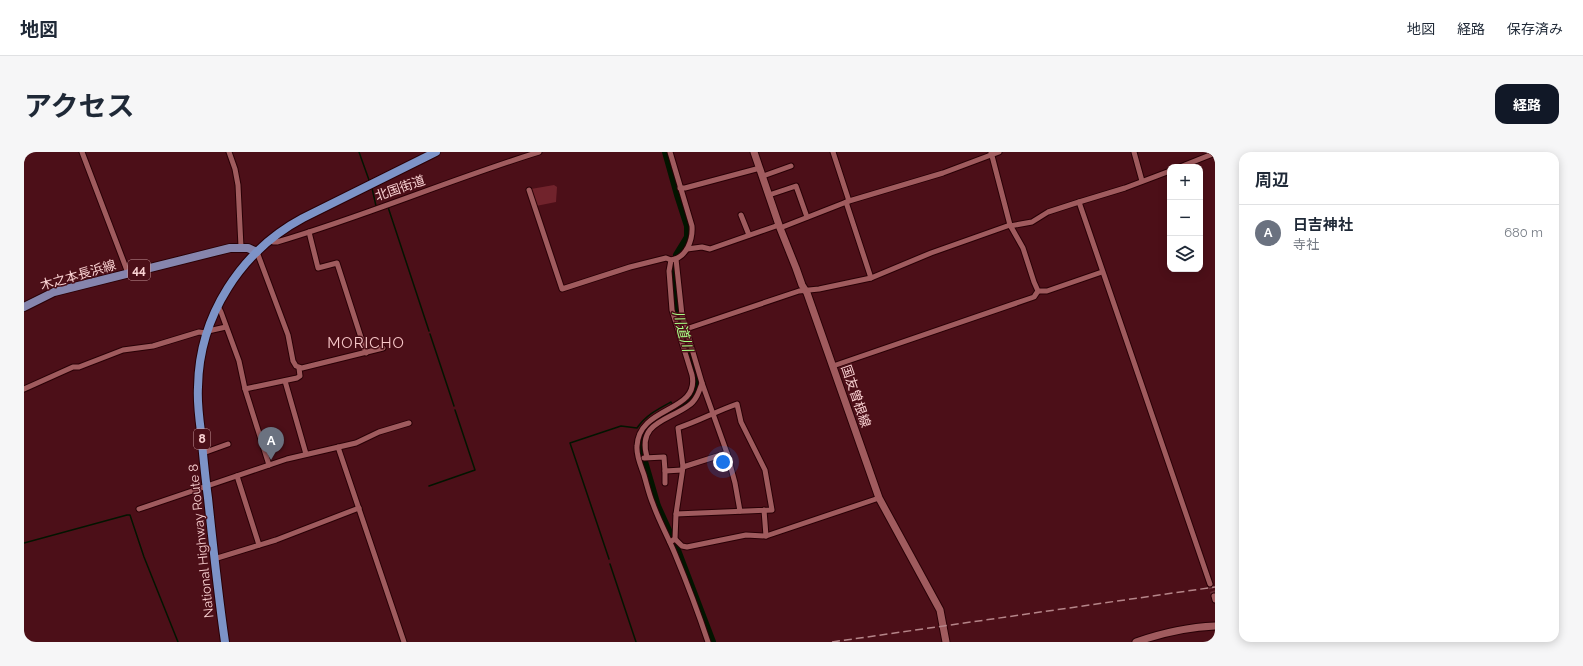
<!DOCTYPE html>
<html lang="ja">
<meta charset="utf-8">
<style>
body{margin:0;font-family:Raleway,"Noto Sans JP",sans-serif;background:#f6f6f7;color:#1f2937}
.controls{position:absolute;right:12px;top:12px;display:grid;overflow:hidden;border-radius:8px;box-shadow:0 2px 10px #0003}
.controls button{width:36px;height:36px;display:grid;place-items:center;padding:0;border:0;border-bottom:1px solid #e0e1e3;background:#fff;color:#1f2937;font:20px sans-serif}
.you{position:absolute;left:699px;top:310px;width:14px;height:14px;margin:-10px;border:3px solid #fff;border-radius:50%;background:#1a73e8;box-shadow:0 0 0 6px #1a73e833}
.badge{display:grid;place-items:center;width:26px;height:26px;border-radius:50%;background:#111827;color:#fff;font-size:13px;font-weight:700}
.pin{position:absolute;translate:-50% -33px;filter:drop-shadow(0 1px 2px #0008)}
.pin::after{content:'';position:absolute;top:21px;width:14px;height:12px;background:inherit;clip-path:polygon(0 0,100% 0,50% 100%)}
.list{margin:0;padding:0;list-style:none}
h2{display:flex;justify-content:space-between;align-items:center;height:52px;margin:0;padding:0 16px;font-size:17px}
h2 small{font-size:13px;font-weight:400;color:#747a83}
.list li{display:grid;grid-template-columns:26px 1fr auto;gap:12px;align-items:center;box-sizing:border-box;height:56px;padding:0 16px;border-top:1px solid #e0e1e3}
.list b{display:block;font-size:15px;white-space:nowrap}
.list p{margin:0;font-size:13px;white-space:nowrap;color:#747a83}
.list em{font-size:13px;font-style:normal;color:#747a83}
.icon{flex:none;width:22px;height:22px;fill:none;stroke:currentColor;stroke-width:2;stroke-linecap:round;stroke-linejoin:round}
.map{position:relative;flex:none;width:1191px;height:490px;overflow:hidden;border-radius:12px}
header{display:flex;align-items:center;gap:24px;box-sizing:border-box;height:56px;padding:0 20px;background:#fff;border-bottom:1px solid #e0e1e3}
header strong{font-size:19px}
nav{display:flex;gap:22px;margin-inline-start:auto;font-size:14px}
.intro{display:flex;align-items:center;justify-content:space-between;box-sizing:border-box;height:96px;padding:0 24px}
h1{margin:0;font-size:28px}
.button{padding:10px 18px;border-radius:12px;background:#111827;color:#fff;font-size:14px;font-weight:700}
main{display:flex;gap:24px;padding:0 24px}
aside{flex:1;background:#fff;border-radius:12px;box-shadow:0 2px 10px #0003}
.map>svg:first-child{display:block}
.green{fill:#71232c}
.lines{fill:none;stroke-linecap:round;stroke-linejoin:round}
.stream{stroke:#021500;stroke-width:1.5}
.river{stroke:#021500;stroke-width:8}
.minor-tunnel{stroke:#662c34;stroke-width:5;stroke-dasharray:5 2.5;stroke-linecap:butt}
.minor-casing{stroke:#290006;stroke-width:7}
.secondary-casing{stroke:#290006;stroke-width:9}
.primary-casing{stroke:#290006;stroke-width:10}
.trunk-casing{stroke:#290006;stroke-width:10}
.minor{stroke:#a05b5e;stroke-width:5}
.secondary{stroke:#a05b5e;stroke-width:7}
.primary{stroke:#8685ad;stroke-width:8}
.trunk{stroke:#7d93c7;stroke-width:8}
.rail{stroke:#b58589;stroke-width:1.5;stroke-dasharray:8 4;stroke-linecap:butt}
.labels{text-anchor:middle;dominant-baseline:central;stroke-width:3;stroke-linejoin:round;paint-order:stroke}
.shield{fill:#4c0f18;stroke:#c5979a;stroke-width:1}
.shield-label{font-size:12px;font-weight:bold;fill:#f9d1d2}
.street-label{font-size:13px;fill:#f9d1d2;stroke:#4c0f18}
.water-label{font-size:14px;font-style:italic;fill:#a7fe84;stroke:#4c0f18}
.quarter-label{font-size:15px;letter-spacing:1px;fill:#f9cacb;stroke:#4c0f18}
</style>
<header>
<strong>地図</strong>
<nav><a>地図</a><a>経路</a><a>保存済み</a></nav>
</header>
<div class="intro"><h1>アクセス</h1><a class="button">経路</a></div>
<main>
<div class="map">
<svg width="1191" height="490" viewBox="0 0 1191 490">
<rect width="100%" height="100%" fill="#4c0f18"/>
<!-- green -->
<path class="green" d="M530 33 533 35 532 50 512 54 507 37Z"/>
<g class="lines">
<!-- stream -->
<g class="stream">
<path d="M335 0 345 28"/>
<path d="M348 36 352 54"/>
<path d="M364 55 405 179"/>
<path d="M406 182 430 254"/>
<path d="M405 334 451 318 431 258"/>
<path d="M0 391 103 363H106L120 405 154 490"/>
<path d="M585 407 546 291 597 274 613 276C622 263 634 257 647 250L648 252"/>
<path d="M586 412 612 490"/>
</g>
<!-- river -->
<g class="river">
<path d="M642 0 654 43 664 74V85L653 103"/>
<path d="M647 385 633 354 617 299C616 252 675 268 672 226L652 157 649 112"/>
<path d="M651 393 688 490"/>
</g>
<!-- minor-tunnel -->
<path class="minor-tunnel" d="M1186 432 1190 444"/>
<!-- minor casing -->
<g class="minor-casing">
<g id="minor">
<path d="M58 0 104 121"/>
<path d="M205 0 211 17 214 33 217 95"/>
<path d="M646 0 668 74C669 87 663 106 647 108L645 119 648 158 668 223C676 261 615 253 613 294 612 304 617 314 620 323 623 333 625 343 629 352 635 369 644 385 651 402 663 431 674 460 684 490"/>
<path d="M967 0 986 73 999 96 1010 130 1014 139H1023L1078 120"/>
<path d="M1110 0 1118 29"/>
<path d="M1156 15 1191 1"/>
<path d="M1146 19 1101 36 1055 50 1186 432"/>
<path d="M739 24 767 14"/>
<path d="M656 36H661L736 16"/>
<path d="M505 38 538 137 606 115 642 106 647 108"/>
<path d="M745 43 772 34 783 65"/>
<path d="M825 49 919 21 975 0"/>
<path d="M822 50 847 126"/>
<path d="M717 63 725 83"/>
<path d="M986 74 1008 70 1024 60 1055 50"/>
<path d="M756 76 825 49 809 0"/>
<path d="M285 80 294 116 313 111 342 201"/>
<path d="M246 88 249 90H253C342 64 427 27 515 0"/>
<path d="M663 97 678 95 686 97 755 73"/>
<path d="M233 100 264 183 269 209 272 214 278 216 359 196"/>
<path d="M652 107 658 163 678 231 703 301"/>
<path d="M194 154 197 160 215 209 221 237"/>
<path d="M662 177 775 139 795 137 847 126 907 101 986 73"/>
<path d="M184 179 202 175"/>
<path d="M809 214 1010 145 1014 139"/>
<path d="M261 229 282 302"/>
<path d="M0 237 49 215H55L99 198 129 194 175 180 183 181"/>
<path d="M713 252 717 270 741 318 748 358 652 362 659 315 654 276C675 269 693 259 713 252Z"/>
<path d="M314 295 380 490"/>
<path d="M179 301 204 292"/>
<path d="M623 305C613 271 643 269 664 254 672 249 675 240 678 231"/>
<path d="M620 306 640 305 641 319 658 318"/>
<path d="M245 313 221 237 273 226 276 224 275 216"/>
<path d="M659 315 703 301 711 331 716 359"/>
<path d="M641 319V331"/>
<path d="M213 324 235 393"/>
<path d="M115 357 263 307 332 291 355 280 385 271"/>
<path d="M740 358 742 384"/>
<path d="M651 387 652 362"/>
<path d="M646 390 651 387 658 394 663 395 722 383 742 384 855 346"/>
<path d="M190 407 252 388 335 356"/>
<path d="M1190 444 1191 448"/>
</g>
</g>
<!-- secondary casing -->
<g class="secondary-casing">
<g id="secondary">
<path d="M730 0 756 76 772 116 778 133 783 141 855 346 916 458 922 490"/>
<path d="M1112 490C1138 481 1163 475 1191 474"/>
</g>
</g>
<!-- primary casing -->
<g class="primary-casing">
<path id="primary" d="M0 155 30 140 206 96H224L233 100"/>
</g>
<!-- trunk casing -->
<g class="trunk-casing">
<path id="trunk" d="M201 490C194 442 189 394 184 346 181 324 179 302 177 280 175 265 173 250 174 235 175 164 217 99 279 66L412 0"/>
</g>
<!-- minor -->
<use href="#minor" class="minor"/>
<!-- secondary -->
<use href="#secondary" class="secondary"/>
<!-- primary -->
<use href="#primary" class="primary"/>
<!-- trunk -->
<use href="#trunk" class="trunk"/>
<!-- rail -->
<path class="rail" d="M808 490 1191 435"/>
</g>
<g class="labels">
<!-- shield labels -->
<g class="shield">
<rect x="104" y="108" width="22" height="20" rx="3"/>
<rect x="170" y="277" width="16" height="20" rx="3"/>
</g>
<g class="shield-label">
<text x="115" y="118">44</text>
<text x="178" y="287">8</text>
</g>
<!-- street labels -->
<g class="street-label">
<text transform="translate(376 36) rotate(-19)">北国街道</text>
<text transform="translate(54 123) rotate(-16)">木之本長浜線</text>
<text transform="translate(832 244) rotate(71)">国友曽根線</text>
<text transform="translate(177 389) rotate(-96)">National Highway Route 8</text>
</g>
<!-- water labels -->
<g class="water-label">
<text transform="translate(659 179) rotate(75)">川道川</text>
</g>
<!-- quarter labels -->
<g class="quarter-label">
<text x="342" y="191">MORICHO</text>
</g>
</g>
</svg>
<div class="controls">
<button>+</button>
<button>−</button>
<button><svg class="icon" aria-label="layers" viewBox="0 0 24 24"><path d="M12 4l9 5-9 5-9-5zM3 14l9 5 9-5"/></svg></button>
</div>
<div class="you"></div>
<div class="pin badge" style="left:247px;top:308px;background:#6b7280">A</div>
</div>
<aside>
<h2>周辺<small></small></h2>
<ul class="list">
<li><span class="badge" style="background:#6b7280">A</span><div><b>日吉神社</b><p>寺社</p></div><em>680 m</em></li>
</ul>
</aside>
</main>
